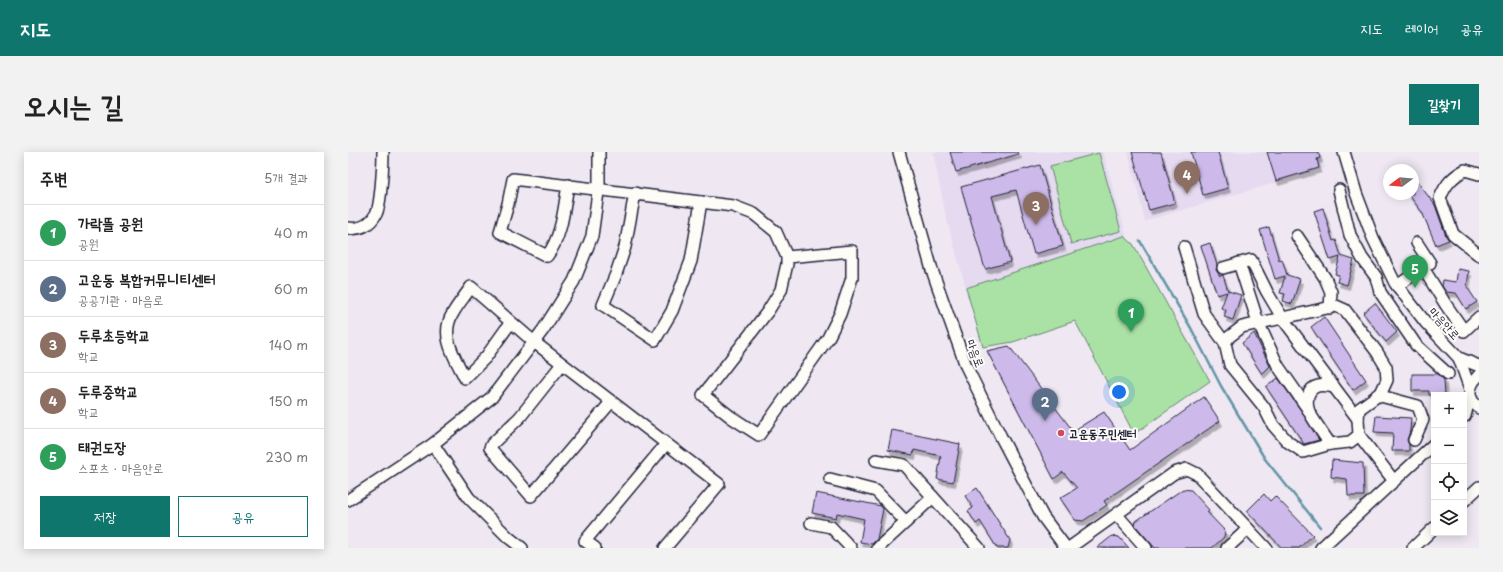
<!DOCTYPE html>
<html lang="ko">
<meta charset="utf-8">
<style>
body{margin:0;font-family:"Playpen Sans","Poor Story",sans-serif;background:#f2f2f2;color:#222}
.controls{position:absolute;right:12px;bottom:12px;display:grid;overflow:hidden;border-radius:0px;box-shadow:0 2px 10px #0003}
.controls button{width:36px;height:36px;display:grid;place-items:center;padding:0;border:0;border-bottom:1px solid #e0e0e0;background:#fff;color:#222;font:20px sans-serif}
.compass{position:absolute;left:1035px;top:12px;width:36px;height:36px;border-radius:50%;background:#fff;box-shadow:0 2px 10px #0003;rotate:254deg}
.you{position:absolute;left:771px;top:240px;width:14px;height:14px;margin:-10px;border:3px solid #fff;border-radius:50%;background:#1a73e8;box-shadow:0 0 0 6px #1a73e833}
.badge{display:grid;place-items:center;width:26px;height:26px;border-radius:50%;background:#0f766e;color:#fff;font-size:13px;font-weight:700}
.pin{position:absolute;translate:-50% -33px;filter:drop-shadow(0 1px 2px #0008)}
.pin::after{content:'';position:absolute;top:21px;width:14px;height:12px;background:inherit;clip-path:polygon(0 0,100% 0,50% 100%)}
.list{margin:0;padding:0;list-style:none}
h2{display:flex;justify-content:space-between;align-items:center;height:52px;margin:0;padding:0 16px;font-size:17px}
h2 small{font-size:13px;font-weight:400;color:#767676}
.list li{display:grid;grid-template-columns:26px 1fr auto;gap:12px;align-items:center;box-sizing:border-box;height:56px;padding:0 16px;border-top:1px solid #e0e0e0}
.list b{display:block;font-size:15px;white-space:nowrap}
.list p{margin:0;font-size:13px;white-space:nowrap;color:#767676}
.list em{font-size:13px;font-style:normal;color:#767676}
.actions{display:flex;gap:8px;padding:12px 16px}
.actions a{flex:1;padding:9px 0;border:1px solid #0f766e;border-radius:0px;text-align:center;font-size:14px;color:#0f766e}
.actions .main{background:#0f766e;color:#fff}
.icon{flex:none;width:22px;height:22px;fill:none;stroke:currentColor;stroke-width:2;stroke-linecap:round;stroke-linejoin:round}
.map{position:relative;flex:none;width:1131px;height:396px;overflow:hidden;border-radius:0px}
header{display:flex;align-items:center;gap:24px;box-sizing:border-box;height:56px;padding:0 20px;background:#0f766e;color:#fff}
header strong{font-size:19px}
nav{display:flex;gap:22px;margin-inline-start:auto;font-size:14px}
.intro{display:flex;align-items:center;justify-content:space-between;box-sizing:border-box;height:96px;padding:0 24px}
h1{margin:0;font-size:28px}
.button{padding:10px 18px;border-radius:0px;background:#0f766e;color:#fff;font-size:14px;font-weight:700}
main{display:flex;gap:24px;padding:0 24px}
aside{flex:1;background:#fff;border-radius:0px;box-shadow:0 2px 10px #0003}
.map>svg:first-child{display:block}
.built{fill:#e5daf0}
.green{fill:#aae2a6;stroke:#668270}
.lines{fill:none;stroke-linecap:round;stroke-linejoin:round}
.stream{stroke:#6494a5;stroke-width:2.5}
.building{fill:#cdbaea;stroke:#22223b;filter:url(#shadow)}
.minor-casing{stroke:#22223b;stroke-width:14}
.minor{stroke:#fdfcf7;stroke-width:11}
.poi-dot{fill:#d1495b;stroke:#fdfcf7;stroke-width:1.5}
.labels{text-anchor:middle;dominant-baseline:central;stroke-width:4;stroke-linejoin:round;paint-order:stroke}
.street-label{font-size:12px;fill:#22223b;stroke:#fdfcf7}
.poi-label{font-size:12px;font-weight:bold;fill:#22223b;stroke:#fdfcf7;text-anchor:start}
</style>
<header>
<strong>지도</strong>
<nav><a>지도</a><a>레이어</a><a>공유</a></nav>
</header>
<div class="intro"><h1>오시는 길</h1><a class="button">길찾기</a></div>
<main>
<aside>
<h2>주변<small>5개 결과</small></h2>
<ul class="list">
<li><span class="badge" style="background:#2e9e5b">1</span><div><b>가락뜰 공원</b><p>공원</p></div><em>40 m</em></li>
<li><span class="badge" style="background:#5c6f8a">2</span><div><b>고운동 복합커뮤니티센터</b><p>공공기관 · 마음로</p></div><em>60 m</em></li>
<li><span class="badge" style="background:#8d6e63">3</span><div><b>두루초등학교</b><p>학교</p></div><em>140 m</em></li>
<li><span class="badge" style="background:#8d6e63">4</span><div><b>두루중학교</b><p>학교</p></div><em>150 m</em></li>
<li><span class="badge" style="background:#2e9e5b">5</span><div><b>태권도장</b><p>스포츠 · 마음안로</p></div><em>230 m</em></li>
</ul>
<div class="actions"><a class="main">저장</a><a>공유</a></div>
</aside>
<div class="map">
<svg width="1131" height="396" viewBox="0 0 1131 396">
<defs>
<filter id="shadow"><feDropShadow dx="2.5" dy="4.5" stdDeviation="0" flood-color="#0004"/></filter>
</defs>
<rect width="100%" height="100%" fill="#efe8f3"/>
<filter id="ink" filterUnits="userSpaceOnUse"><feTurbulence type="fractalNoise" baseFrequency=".025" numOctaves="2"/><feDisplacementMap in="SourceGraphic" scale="8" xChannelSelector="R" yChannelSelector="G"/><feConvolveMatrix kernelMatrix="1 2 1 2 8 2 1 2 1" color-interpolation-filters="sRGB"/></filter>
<g filter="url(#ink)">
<!-- built -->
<g class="built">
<path d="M585 0H755L778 82 776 84 618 136 598 65Z"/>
<path d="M780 0H972L977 16 797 69Z"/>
</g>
<!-- green -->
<g class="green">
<path d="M751 1 773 79 723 92 702 14Z"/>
<path d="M776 84 785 92 862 229 786 282 727 169 665 190 635 195 618 136Z"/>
</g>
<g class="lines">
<!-- stream -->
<path class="stream" d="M792 89 843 176 873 234 917 307 972 375"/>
</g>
<!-- building -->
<g class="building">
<path d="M602 0H670L671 2 608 20Z"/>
<path d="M784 0H813L827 51 801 58Z"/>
<path d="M843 0H870L880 36 855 43Z"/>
<path d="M919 0H970L972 6 969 7 971 16 928 29Z"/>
<path d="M692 13 715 94 686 102 668 38 644 44 662 110 637 117 613 35Z"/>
<path d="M1065 24 1087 53 1098 84 1101 88 1088 93 1074 60 1060 42H1065Z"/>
<path d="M975 56 985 89 988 88 993 104 1006 108 999 133 989 130 991 123 987 122 992 105 982 108 966 59Z"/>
<path d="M921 75 931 108 934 107 939 123 952 127 944 152 935 149 937 142 932 141 937 124 927 127 912 78Z"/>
<path d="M862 91 869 113 868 118 872 124 875 123 880 139 893 143 885 168 876 165 878 158 873 156 879 140 869 143 853 94Z"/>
<path d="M1110 117 1121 119 1119 135 1129 150 1118 157 1108 141 1098 140 1094 134 1095 128 1108 130Z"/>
<path d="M1027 151 1049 180 1038 190 1015 161Z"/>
<path d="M976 165 1018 228 1005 238 963 175Z"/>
<path d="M906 181 922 214 914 222 894 191Z"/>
<path d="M661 194 725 279 756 260 782 298 856 245 872 269 756 349 759 353 735 369 727 368 712 346 729 336 715 320 706 327 639 199Z"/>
<path d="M1064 222H1090L1096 228 1097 243H1081V239H1064Z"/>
<path d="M930 226 954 260 971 288 956 292 918 235Z"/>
<path d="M1028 264 1063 266 1062 279 1059 288 1061 293V299H1044L1045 281 1026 280Z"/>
<path d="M544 278 612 292 605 330 589 327 593 304 566 298 565 303 540 298Z"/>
<path d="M984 308 1015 311 1016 344H1000L999 327 983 325Z"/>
<path d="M629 336 662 388 660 396H649L632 369 628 372 620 359 625 356 617 344Z"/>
<path d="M835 337 843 338 861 358 859 360 877 379 876 385 864 396H807L787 373 788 369Z"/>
<path d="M468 341 533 354 535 357 529 387 524 392 512 390 516 367 489 361 488 366 464 361Z"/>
<path d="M916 342 922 349 927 344 965 383 951 396H934L899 359Z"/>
<path d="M764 384 771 385 781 396H749Z"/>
</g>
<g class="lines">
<!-- minor casing -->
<g class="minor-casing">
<g id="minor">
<path d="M551 0 584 118 618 214 653 285 695 365 718 396"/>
<path d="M996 0 1008 41 1025 86 1047 131 1078 171 1111 206 1122 237V244L1125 250 1131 256"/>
<path d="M1131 22 1117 18C1104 25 1098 32 1092 46L1105 82 1131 103"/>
<path d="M220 33C216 56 214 85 199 104L152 80 160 52 165 27 385 54 406 62 428 80 439 105 504 99V126L492 162 480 186 411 283 383 265 355 243 420 159 433 138 439 112V105"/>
<path d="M991 38 1002 83 1014 106 1028 125 1032 140 1068 193 1100 222"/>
<path d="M287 41 277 95 268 122 255 153 307 188 324 159 343 109 353 50"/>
<path d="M0 76C12 78 22 73 28 62 33 53 35 12 35 0"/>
<path d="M949 84 977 126 983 140 982 156"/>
<path d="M836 95 856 162 877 191 882 213 916 255 925 273 940 290 955 300 982 292 1002 290 1011 283 1010 267 1011 257 1033 241 1039 228 1038 215 1029 200 997 158 988 154 894 175 881 185 877 191"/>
<path d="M891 111 910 170 930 214 960 257"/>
<path d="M875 116 903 108 919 140 935 167 1010 267"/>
<path d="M1075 116 1098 153 1116 179 1131 165"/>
<path d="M1049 134 1082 111 1069 91"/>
<path d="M163 170 138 205 117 226C107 206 91 183 105 161 110 152 117 144 123 135L186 190 371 332 317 396"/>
<path d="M1111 206 1131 214"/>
<path d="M214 212 172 265 144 292 142 296 183 344 263 250"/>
<path d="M1122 237 1125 230 1131 223"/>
<path d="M1029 243 1070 254 1075 268 1066 288"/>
<path d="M1117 264 1122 244"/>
<path d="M1011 283 1046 329"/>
<path d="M982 292C977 284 962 264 960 257 959 253 959 248 960 244 964 231 975 233 986 235"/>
<path d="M528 308 556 313 631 396"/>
<path d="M482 327 528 339 558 370"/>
<path d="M0 348 85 292"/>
<path d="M1116 349 1131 335"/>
<path d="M769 363 798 396"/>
<path d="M463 371 483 375 503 396"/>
<path d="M174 396 160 385 121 346 85 292 144 245 195 178 226 129 244 84 251 33V0"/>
<path d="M247 396 237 389 318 292"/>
<path d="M530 396 585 345"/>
<path d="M721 396 826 321 839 317 849 322 918 396"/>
<path d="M879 396 900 377"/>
<path d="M973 396 1086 292"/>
<path d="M1065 396 1086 376"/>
</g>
</g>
<!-- minor -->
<use href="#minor" class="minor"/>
</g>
</g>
<!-- markers -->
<circle class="poi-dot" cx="713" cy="281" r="4"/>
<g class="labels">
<!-- street labels -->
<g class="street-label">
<text transform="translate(1097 171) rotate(48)">마음안로</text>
<text transform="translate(628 201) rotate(69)">마음로</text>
</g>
<!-- poi labels -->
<g class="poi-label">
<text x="721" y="281">고운동주민센터</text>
</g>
</g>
</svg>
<div class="controls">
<button>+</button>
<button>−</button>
<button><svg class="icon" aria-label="locate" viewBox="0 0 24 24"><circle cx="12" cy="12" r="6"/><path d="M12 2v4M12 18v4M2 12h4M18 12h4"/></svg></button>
<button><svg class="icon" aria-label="layers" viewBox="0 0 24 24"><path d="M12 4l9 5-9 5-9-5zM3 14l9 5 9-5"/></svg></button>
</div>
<svg class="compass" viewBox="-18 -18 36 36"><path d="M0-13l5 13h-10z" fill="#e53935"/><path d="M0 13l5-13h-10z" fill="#767676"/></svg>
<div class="you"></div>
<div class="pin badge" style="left:783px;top:180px;background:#2e9e5b">1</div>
<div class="pin badge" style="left:697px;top:269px;background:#5c6f8a">2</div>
<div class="pin badge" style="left:688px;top:73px;background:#8d6e63">3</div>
<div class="pin badge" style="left:839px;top:42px;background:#8d6e63">4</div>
<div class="pin badge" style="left:1067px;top:136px;background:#2e9e5b">5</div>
</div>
</main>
